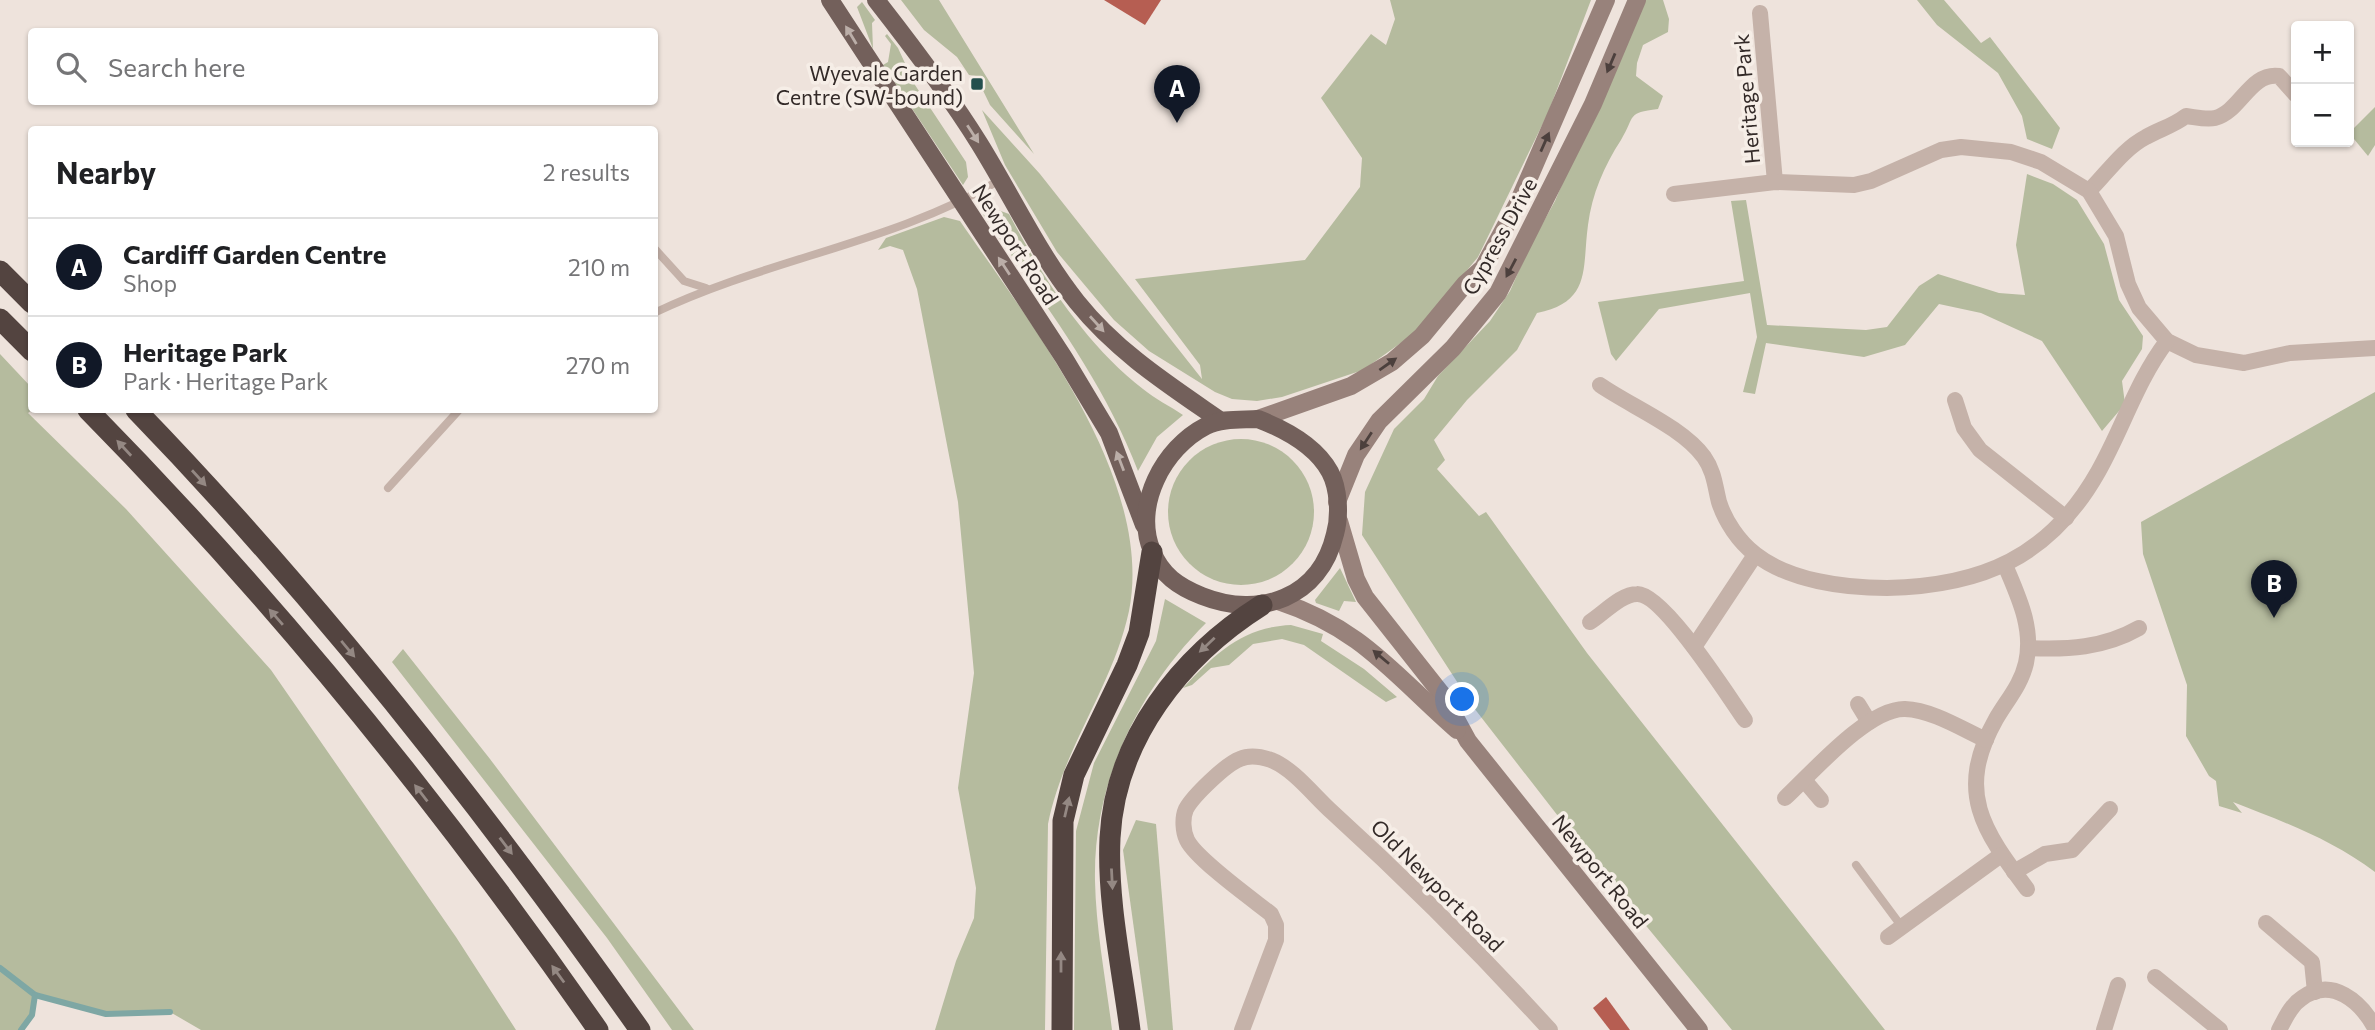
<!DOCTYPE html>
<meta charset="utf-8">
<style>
body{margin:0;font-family:Commissioner,sans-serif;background:#f6f6f6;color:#202124}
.controls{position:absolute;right:21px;top:21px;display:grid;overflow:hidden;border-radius:7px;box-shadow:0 2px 5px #0004}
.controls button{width:63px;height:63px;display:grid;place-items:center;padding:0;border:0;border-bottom:2px solid #e0e0e0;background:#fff;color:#202124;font:35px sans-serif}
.you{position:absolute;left:1463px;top:700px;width:24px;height:24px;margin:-18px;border:5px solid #fff;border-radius:50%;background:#1a73e8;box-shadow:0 0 0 10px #1a73e833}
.badge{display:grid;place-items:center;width:46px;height:46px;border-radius:50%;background:#111827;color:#fff;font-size:23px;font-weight:700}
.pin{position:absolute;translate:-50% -58px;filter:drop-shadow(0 2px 4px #0008)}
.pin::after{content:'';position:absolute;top:37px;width:24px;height:21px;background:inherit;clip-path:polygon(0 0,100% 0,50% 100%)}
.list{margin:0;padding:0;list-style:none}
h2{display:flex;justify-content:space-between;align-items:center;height:91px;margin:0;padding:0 28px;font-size:30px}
h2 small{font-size:23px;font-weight:400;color:#757577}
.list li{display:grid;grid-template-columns:46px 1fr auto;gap:21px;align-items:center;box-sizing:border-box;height:98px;padding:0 28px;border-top:2px solid #e0e0e0}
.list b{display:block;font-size:26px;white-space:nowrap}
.list p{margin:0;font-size:23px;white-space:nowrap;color:#757577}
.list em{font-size:23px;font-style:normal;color:#757577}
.icon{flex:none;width:38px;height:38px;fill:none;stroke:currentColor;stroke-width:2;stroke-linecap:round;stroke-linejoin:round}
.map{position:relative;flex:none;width:2375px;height:1030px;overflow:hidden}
.search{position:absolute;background:#fff;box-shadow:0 2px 5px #0004;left:28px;top:28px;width:630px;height:77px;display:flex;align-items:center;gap:18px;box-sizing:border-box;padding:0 24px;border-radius:7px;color:#757577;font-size:26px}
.panel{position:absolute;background:#fff;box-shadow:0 2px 5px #0004;left:28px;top:126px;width:630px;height:287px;border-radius:7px}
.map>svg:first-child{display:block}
.green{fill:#b5bb9e}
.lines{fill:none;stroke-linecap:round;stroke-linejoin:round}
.stream{stroke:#7ea7a4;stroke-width:6}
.building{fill:#b65e52}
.lane{stroke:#c5b2a9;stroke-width:8}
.street{stroke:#c5b2a9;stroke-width:16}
.secondary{stroke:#98827b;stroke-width:18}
.primary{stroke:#73605b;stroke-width:18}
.highway{stroke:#534440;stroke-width:21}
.oneway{fill:#bbaea8}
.oneway2{fill:#4c403d}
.oneway3{fill:#948883}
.poi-dot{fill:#234f4d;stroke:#f6eee7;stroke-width:2.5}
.labels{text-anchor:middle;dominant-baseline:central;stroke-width:7;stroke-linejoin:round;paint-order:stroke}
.poi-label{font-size:21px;fill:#332a28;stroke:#f6eee7;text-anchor:end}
.street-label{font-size:21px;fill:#332a28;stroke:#f6eee7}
</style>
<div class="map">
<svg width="2375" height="1030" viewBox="0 0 2375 1030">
<rect width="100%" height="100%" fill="#eee3dc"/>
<!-- green -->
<g class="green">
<path d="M901 0H939L1034 154 990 105 976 76 969 75 957 57 924 30Z"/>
<path d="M1390 0H1591L1548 113 1478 257 1416 332 1363 370 1282 397 1257 401 1232 399 1215 392 1149 351 1114 320 1057 252 1005 165 982 110 1040 174 1202 379 1200 365 1135 279 1305 260 1360 187 1362 158 1321 98 1371 34 1386 45 1395 19Z"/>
<path d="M1640 0H1663L1669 19 1668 32 1643 45 1637 63 1636 76 1663 96 1658 109C1626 113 1636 115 1621 140 1604 166 1592 194 1588 225 1582 268 1592 302 1537 313L1517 350 1467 400 1434 440 1445 460 1437 469 1479 516 1486 512 1587 653 1885 1030H1732L1596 865 1474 708 1362 535 1365 492 1394 429 1424 399 1438 376 1490 321 1510 291 1529 248 1555 201Z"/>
<path d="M1917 0H1944L1981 43 1990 37 2060 128 2052 149 2027 139 2022 116 1998 73 1937 25Z"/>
<path d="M862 2 875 20 872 23 873 49 857 7Z"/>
<path d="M887 34 898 48 915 85 966 162 968 177 963 185 883 65 888 62 891 44 885 36Z"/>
<path d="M2375 107V145L2368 156 2349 133Z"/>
<path d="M2027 174 2053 184 2077 200 2104 244 2119 300 2143 336 2142 349 2122 381 2125 404 2102 431 2042 341 1981 313 1939 304 1905 345 1864 357 1766 343 1755 394 1743 392 1757 337 1750 293 1659 309 1616 361 1611 354 1598 302 1744 281 1731 201 1746 200 1767 325 1866 330 1887 327 1919 286 1938 274 1999 293 2025 295 2016 245Z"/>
<path d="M990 207 1009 214C1042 277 1086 345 1143 389 1155 399 1170 406 1183 415L1157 437 1138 471C1102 376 1037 294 980 210Z"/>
<path d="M944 217 960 221C1030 323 1155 480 1129 611 1113 686 1063 748 1048 824L1045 1030H935L956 961 974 918 976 888 958 788 974 673 958 502 917 289 903 250 890 246 878 250 886 238Z"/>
<path d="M0 354 31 387 32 410 28 413 126 509 271 670 456 937 516 1030H201L170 1012 106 1014 36 995 32 1015 21 1030H0Z"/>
<path d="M2375 392V872C2331 839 2284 822 2233 802L2242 813 2219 806 2216 781 2209 776 2186 736 2187 685 2143 554 2141 522Z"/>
<circle cx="1241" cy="512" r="73"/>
<path d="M1340 568 1356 602 1344 601 1339 611 1316 603 1315 600Z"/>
<path d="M1165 599 1206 623C1138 691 1093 782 1095 881 1096 930 1106 981 1112 1030H1074L1076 831 1094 763 1156 641Z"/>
<path d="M1291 625 1323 634 1321 641 1364 669 1397 697 1386 702 1304 645 1282 639 1253 644 1229 665 1211 668 1192 685 1183 688C1215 654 1242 627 1291 625Z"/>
<path d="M403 649 490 759 694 1030H672L607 938 392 662Z"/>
<path d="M1136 820 1156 824 1173 1030H1148L1123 850Z"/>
</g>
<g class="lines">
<!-- stream -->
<g class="stream">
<path d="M0 968 35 995 106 1014 170 1012"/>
<path d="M21 1030 32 1015 35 995"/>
</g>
</g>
<!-- building -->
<g class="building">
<path d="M1104 0H1161L1145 25Z"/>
<path d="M1606 997 1630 1030H1610L1593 1008Z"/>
</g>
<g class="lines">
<!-- lane -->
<g class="lane">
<path d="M654 248 684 281 706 288"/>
<path d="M654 313C766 259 893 243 1000 180"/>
<path d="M388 488 459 410"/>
<path d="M1856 865 1902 927"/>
</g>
<!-- street -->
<g class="street">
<path d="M1760 13 1775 182"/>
<path d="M2089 191C2107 173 2123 149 2146 137 2160 129 2173 126 2186 116 2195 117 2206 120 2215 118 2240 112 2250 72 2279 76L2296 95"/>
<path d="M1674 194 1775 182 1854 185 1871 181 1941 150 1961 147 2011 152 2041 162 2089 191 2116 236 2128 284 2139 308 2167 341 2196 355 2244 363 2290 353 2375 348"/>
<path d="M1600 385C1632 407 1682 427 1704 457 1714 471 1715 486 1719 502 1725 521 1739 542 1755 554 1789 581 1845 588 1887 588 1982 586 2050 557 2098 472 2123 428 2136 382 2167 341"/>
<path d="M1955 400 1964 428 1980 450 2066 518"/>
<path d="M2005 565C2018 596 2034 628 2026 663 2021 685 2007 700 1996 719 1955 792 1983 830 2027 889"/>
<path d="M1590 622C1603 614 1621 594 1637 594 1663 593 1728 696 1745 720"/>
<path d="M1694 647 1755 555"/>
<path d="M2028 648C2067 650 2104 648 2139 628"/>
<path d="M1858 704 1869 722"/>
<path d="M1804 780 1821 800"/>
<path d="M1785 798C1812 773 1868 708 1905 709 1932 710 1962 729 1986 740"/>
<path d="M2014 872 2045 854 2072 850 2110 809"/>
<path d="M2266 923 2312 962 2315 992"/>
<path d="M1888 937 2001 855"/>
<path d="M2155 977 2220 1030"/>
<path d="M1242 1030 1276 940V925L1271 914C1252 899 1196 859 1187 840 1183 832 1182 818 1186 809 1193 796 1226 764 1240 759 1249 755 1262 757 1271 760 1294 769 1314 796 1332 812 1408 881 1481 954 1550 1030"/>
<path d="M2104 1030 2118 985"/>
<path d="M2279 1030C2285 1019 2291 1005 2302 998 2332 976 2361 1002 2375 1028"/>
</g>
<!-- secondary -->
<g class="secondary">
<path d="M1258 419 1351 386 1392 362 1422 336 1465 284 1483 268 1518 203 1606 0"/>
<path d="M1337 502 1356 455 1379 421 1453 348 1498 293 1593 104 1637 0"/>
<path d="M1339 521 1356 579 1365 597 1444 697 1468 741 1699 1030"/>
<path d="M1278 601C1363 629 1393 674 1457 730"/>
</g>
<!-- primary -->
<g class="primary">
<path d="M830 0 1064 358 1109 433 1144 525"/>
<path d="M876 0C912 46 948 93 979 143 1012 196 1038 253 1077 302 1117 352 1169 385 1221 421"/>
<path d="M1258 419C1284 429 1316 446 1330 472 1339 489 1340 516 1335 534 1320 598 1260 619 1202 596 1179 587 1161 575 1152 551 1133 506 1163 448 1206 426 1222 418 1241 420 1258 419Z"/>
</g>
<!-- highway -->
<g class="highway">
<path d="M0 271 32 303"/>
<path d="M0 319 32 351"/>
<path d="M88 410C275 600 446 811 598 1030"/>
<path d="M136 410C321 601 487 813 640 1030"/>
<path d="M1062 1030 1063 821 1074 775 1127 665 1139 633 1152 552"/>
<path d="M1130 1030C1122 968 1107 901 1110 838 1115 739 1181 656 1262 605"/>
</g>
</g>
<!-- one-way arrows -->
<defs><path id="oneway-solid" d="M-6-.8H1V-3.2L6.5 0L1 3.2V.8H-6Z" transform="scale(1.75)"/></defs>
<g class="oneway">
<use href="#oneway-solid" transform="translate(851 35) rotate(-121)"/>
<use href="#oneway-solid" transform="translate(973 134) rotate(57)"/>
<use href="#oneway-solid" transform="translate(1004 266) rotate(-123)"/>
<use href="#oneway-solid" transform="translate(1097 324) rotate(48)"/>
<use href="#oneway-solid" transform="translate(1120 461) rotate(-111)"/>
</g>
<g class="oneway2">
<use href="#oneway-solid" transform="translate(1611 63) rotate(113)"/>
<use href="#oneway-solid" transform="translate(1545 142) rotate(-66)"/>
<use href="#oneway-solid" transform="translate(1511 268) rotate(118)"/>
<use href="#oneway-solid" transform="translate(1388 364) rotate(-35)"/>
<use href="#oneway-solid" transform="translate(1366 441) rotate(123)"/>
<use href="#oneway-solid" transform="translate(1381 657) rotate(-140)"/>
</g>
<g class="oneway3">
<use href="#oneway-solid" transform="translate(124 448) rotate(-133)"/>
<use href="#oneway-solid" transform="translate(199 478) rotate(48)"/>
<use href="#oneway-solid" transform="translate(276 617) rotate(-131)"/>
<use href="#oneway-solid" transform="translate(1207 645) rotate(137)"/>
<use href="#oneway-solid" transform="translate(348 649) rotate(50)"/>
<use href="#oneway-solid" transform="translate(421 793) rotate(-128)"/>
<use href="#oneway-solid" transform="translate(1067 807) rotate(-77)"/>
<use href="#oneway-solid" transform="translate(506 846) rotate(53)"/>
<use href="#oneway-solid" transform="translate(1112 879) rotate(87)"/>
<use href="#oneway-solid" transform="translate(1061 962) rotate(-90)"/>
<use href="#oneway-solid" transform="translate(558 974) rotate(-126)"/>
</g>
<!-- markers -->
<rect class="poi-dot" x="970" y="77" width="14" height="14" rx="3.5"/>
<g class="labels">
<!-- poi labels -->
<g class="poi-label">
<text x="963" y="72">Wyevale Garden<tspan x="963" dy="24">Centre (SW-bound)</tspan></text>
</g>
<!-- street labels -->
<g class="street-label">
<text transform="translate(1746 99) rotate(-95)">Heritage Park</text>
<text transform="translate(1499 236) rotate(-61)">Cypress Drive</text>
<text transform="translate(1016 244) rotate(57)">Newport Road</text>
<text transform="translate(1601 871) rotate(51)">Newport Road</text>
<text transform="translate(1438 885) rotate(45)">Old Newport Road</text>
</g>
</g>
</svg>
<div class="controls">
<button>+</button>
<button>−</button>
</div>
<div class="you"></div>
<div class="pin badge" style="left:1177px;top:123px">A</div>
<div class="pin badge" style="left:2274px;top:618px">B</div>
<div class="search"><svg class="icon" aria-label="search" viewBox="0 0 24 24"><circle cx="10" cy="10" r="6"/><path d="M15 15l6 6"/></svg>Search here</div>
<section class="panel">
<h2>Nearby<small>2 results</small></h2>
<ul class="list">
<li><span class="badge">A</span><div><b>Cardiff Garden Centre</b><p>Shop</p></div><em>210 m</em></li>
<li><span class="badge">B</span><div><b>Heritage Park</b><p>Park · Heritage Park</p></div><em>270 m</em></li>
</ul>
</section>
</div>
